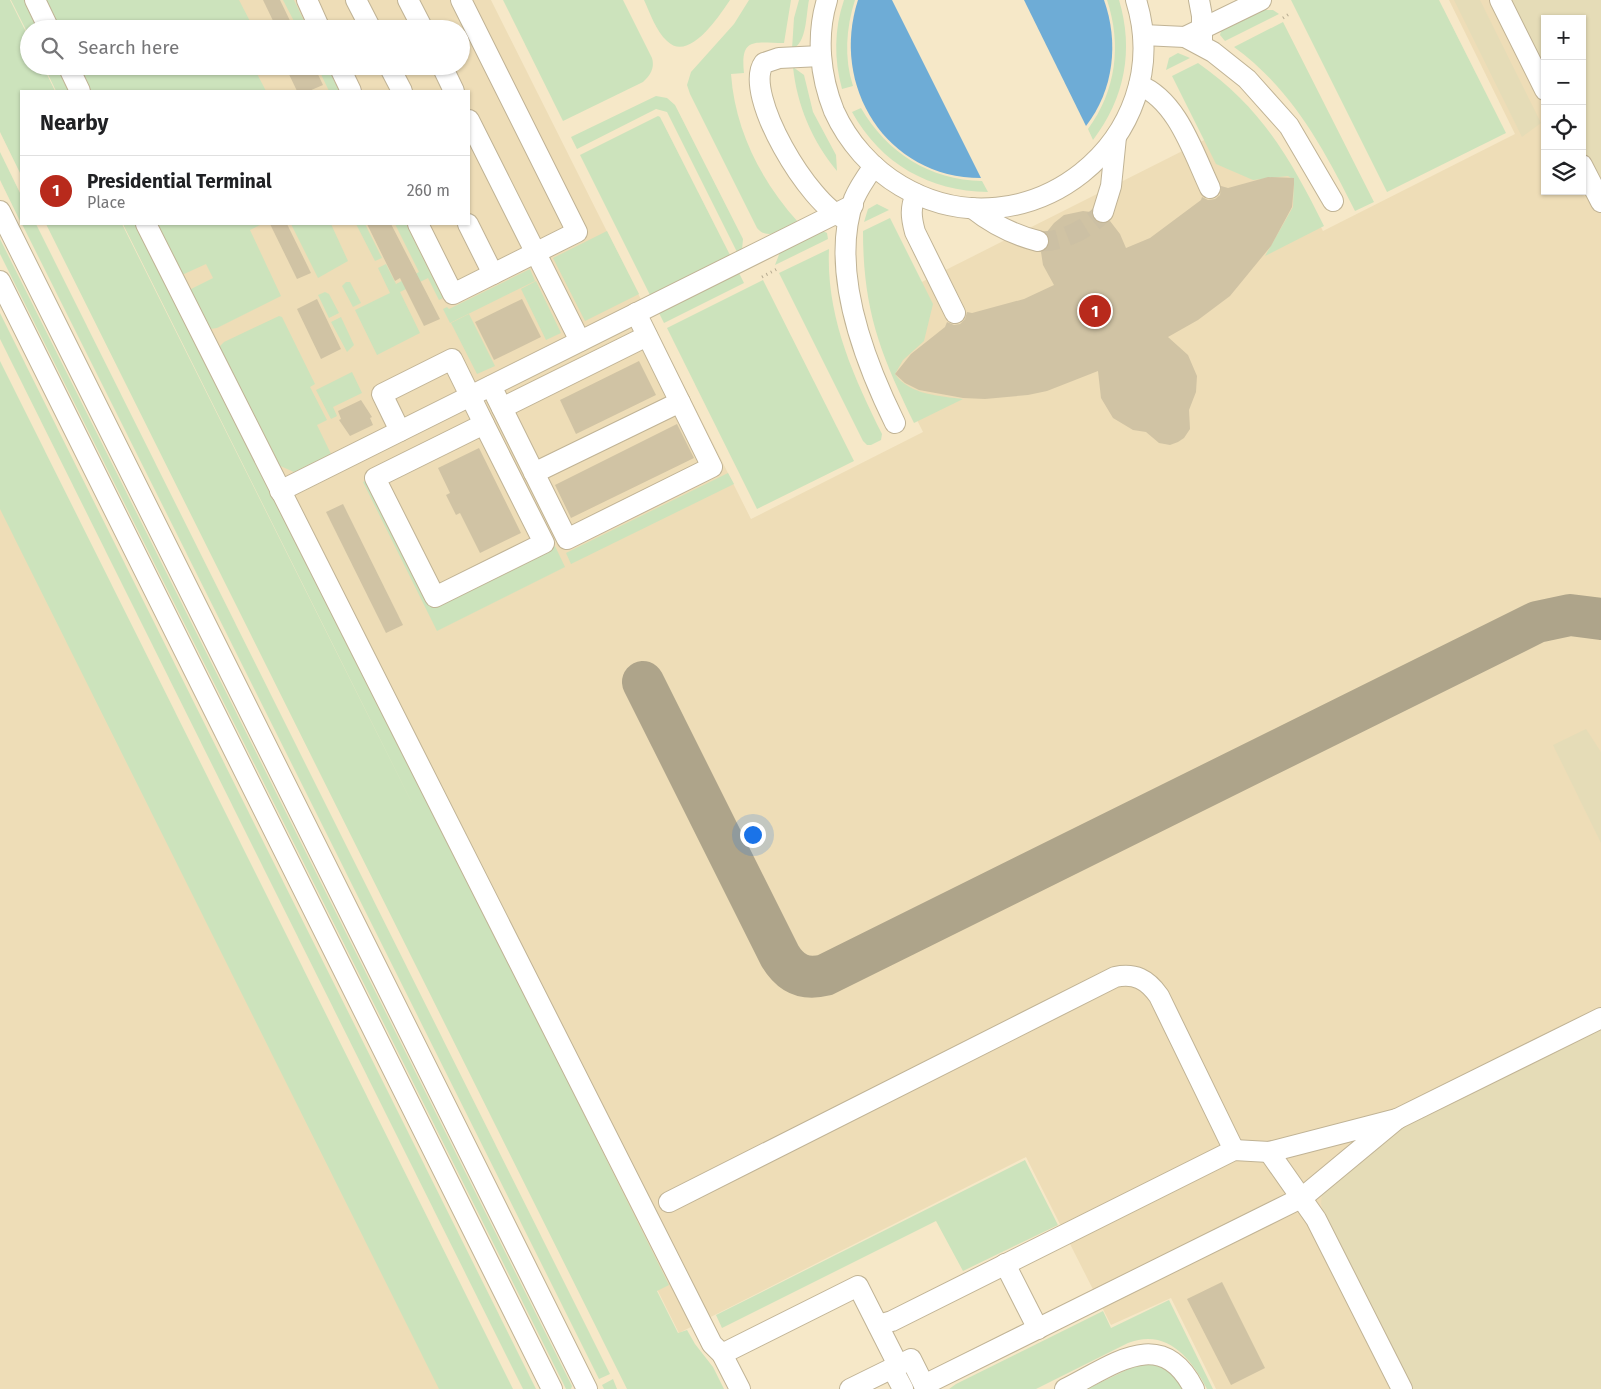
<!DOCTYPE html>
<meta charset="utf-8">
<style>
body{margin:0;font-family:"Fira Sans",sans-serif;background:#f2f2f2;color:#202124}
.controls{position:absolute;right:15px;top:15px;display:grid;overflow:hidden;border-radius:0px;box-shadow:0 1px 4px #0004}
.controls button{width:45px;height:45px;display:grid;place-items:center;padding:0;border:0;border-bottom:1px solid #e0e0e0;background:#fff;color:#202124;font:25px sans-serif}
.you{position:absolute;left:752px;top:834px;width:18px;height:18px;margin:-12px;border:4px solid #fff;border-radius:50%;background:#1a73e8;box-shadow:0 0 0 8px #1a73e833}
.badge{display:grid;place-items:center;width:32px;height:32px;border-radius:50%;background:#b82a1c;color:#fff;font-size:16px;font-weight:700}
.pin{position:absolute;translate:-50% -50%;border:2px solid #fff;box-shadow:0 1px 5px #0006}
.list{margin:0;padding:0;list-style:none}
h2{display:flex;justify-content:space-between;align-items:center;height:65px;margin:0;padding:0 20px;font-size:21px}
h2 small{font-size:16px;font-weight:400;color:#757577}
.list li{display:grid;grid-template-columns:32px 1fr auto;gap:15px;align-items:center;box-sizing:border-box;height:70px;padding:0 20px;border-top:1px solid #e0e0e0}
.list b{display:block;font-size:19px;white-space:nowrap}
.list p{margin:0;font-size:16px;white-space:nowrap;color:#757577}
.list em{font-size:16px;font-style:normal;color:#757577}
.icon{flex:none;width:28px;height:28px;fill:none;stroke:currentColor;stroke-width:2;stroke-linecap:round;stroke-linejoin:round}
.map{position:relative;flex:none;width:1601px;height:1389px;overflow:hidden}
.search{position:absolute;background:#fff;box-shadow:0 1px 4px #0004;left:20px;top:20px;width:450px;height:55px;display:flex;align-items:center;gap:12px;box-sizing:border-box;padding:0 18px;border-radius:28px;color:#757577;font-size:19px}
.panel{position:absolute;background:#fff;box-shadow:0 1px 4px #0004;left:20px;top:90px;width:450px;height:135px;border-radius:0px}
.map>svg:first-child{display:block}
.built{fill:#eeddb7;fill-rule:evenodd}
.green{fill:#cce3bc}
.sand{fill:#e5dcb7}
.water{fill:#6eacd6}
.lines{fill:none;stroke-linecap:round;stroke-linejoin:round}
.taxiway{stroke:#aea48a;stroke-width:42}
.building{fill:#d0c3a4}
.minor-tunnel{stroke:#ccc0a4;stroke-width:20;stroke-dasharray:20 10;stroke-linecap:butt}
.minor-casing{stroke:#c0b395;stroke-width:22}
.path{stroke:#b6ab91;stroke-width:3;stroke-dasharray:1 4;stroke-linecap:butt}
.minor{stroke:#fff;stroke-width:20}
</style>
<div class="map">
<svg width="1601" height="1389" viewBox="0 0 1601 1389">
<rect width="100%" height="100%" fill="#f6e8c8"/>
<!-- built -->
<g class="built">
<path d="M11 0H491L751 519 923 432 893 372 882 302 1242 121 1295 177 1323 231 1515 134 1449 0H1601V1389H1216L1171 1298 1111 1325 1026 1157 679 1333 123 224H469V91H57L44 66H461V29H29ZM1545 19H1582V191H1545Z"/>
<path d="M0 503 446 1389H0Z"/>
</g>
<!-- green -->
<g class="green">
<path d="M0 0H10L29 38V66H43L55 91H21V175L0 132Z"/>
<path d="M11 0H30L44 29H29V36Z"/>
<path d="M41 0H239L254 29H56Z"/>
<path d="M283 0H294L308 29H298Z"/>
<path d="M503 0H623L652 58C655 68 650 76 643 82L563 121Z"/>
<path d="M644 0H730C719 16 689 63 667 41 656 31 650 13 644 0Z"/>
<path d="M749 0H791L784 43C755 43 740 36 744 73L731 74C735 130 761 181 798 222 785 228 768 242 757 228L690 94 687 85 691 72 734 24Z"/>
<path d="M799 0H809C806 14 807 44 792 49L794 18Z"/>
<path d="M844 0H855C846 28 844 58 853 86L842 89C834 60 834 29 844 0Z"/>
<path d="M1107 0H1119C1134 50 1125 98 1093 140L1088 129C1116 91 1122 45 1107 0Z"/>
<path d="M1291 0H1439L1506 133 1387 192Z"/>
<path d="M1264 10H1273L1279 14 1225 41 1220 35 1221 31Z"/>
<path d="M1283 22 1374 202 1355 211C1324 149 1292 89 1234 47Z"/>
<path d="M1178 53 1190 58 1166 70 1169 58Z"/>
<path d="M1198 63C1262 108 1290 158 1324 226L1265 256 1293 207 1294 180 1288 176 1253 180 1216 164 1172 76Z"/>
<path d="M44 66H62L75 91H56Z"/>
<path d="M74 66H253L266 91H87Z"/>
<path d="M317 66H327L339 91H329Z"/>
<path d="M793 67 804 75 813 112 836 155 837 171C812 141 797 105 793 67Z"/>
<path d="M656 96 667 98 675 105 743 239 742 250 738 254 667 112 656 109 577 149 571 137Z"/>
<path d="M861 108C887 153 930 180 982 181L988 192C929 191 881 164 852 112Z"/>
<path d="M658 116 660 117 731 257 651 297 580 155Z"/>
<path d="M0 152 21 195V223L0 180Z"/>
<path d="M877 204 889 210 864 222 868 209Z"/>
<path d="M890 218 933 304 924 341 903 360 895 374C909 395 940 396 963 399L914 423C880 353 863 310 863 231Z"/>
<path d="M22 224H36L610 1374 599 1379Z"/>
<path d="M46 224H122L416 811 123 224H140L669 1285 657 1291 678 1333 687 1330 695 1344 713 1367 724 1389H627Z"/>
<path d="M152 224H262L250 230 281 296 217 328 210 329 189 290 213 278 206 264 182 275Z"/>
<path d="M291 224H331L348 261 318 278Z"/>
<path d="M356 224H365L382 258 375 261Z"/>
<path d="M395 224H406L443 298 439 300 428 278 400 292 420 333 377 355 355 310 390 293 378 268 386 264 396 284 419 272Z"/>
<path d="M607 231 639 294 585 321 553 258Z"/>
<path d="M823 231 827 233 828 239 775 265 780 252Z"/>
<path d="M0 239 572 1386 571 1389H566L0 254Z"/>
<path d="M829 249C826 316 853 376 882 434L881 440 871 445H867L863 441 779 273Z"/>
<path d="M530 269 535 281 450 323 443 309 447 307 449 309Z"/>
<path d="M738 271 744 283 664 323 658 311Z"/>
<path d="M763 280 854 461 757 509 667 328Z"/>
<path d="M536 281 561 333 546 340 521 289Z"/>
<path d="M346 282H350L361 303 353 307 342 286Z"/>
<path d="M325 292 329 294 339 313 329 318 318 295Z"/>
<path d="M0 313 536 1389H523L0 339Z"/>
<path d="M469 314 495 366 477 374 451 323Z"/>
<path d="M279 316 282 317 315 384 310 387 327 420 317 425 331 454 294 472 278 465 219 347 224 342Z"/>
<path d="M341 317 354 345 347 352 331 322Z"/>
<path d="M0 361 513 1389H439L0 509Z"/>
<path d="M352 372 362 393 333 407 337 416 331 419 316 390Z"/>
<path d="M728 473 734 484 571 564 566 553Z"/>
<path d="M367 480 431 607 555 546 565 567 437 631 363 482Z"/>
<path d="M1025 1160 1058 1225 963 1271 936 1221 722 1328 716 1315Z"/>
<path d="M1169 1300 1213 1389H1207C1191 1358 1167 1328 1128 1343L1036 1389H949L956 1384 1103 1311 1111 1328Z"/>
<path d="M1141 1363 1166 1366 1184 1389H1087Z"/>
<path d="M613 1379 617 1389H604L602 1385Z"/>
</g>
<!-- sand -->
<g class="sand">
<path d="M1454 0H1480L1541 123 1522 137Z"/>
<path d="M1509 0H1601V184L1582 146V19H1545V71Z"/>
<path d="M1586 729 1601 752V843L1553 745Z"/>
<path d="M1601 1028V1389H1412L1325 1215 1321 1204 1322 1194 1398 1127Z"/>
</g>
<!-- water -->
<g class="water">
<path d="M858 0H892L981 178C886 178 830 86 858 0Z"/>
<path d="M1024 0H1104C1119 42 1114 90 1086 126Z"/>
</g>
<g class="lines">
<!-- taxiway -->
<path class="taxiway" d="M643 682 780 956C791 974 805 980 825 975L1537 622 1570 615 1601 619"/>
</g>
<!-- building -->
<g class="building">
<path d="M263 0H280L294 29H277Z"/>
<path d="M285 66H314L323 85 309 91H297Z"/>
<path d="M1268 177 1294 178V184L1292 207 1271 246 1230 296 1198 320 1168 337 1188 355 1197 376 1196 392 1189 410 1190 429 1184 438 1178 442 1170 445 1159 443 1146 432 1133 430 1113 418 1101 398 1098 371 1047 391 1028 395 985 399 963 398 919 390 905 383 895 374 911 354 945 327 947 322 954 325 960 324 965 319 967 312 972 313 1024 299 1054 285 1043 265 1041 252 1050 244 1046 233 1054 223 1064 215 1083 211 1091 212 1094 220 1099 223 1110 221 1120 234 1126 248 1150 238 1201 200 1202 197 1208 200 1215 199 1220 195 1221 186 1228 188Z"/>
<path d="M270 224H287L311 273 297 279Z"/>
<path d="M367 224H391L440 319 424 326 400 278 395 281Z"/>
<path d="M317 299 341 349 321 359 297 309Z"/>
<path d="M522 299 541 337 494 360 475 322Z"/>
<path d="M639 361 656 395 576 434 560 400Z"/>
<path d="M361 400 372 417 370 418 373 425 350 436 339 420 341 419 338 411Z"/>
<path d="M677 424 694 458 571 518 555 485Z"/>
<path d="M479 448 521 533 480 553 460 513 456 515 446 495 450 493 438 468Z"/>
<path d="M343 504 403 625 386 633 326 512Z"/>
<path d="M1222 1282 1265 1368 1231 1385 1187 1299Z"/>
</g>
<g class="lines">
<!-- minor-tunnel -->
<path class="minor-tunnel" d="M1038 241C1059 244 1090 228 1103 212"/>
<!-- minor casing -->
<g class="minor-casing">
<g id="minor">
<path d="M35 0 49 29"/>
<path d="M307 0 320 29"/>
<path d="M356 0 371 29"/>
<path d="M408 0 423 29"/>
<path d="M827 0C816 36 820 76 834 111 848 142 872 169 901 186 1027 260 1179 139 1136 0"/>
<path d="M1199 0 1202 16V40"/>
<path d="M1500 0 1545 90"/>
<path d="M1143 35 1185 37 1213 52 1247 79 1289 126 1333 201"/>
<path d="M1185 37 1261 0"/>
<path d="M821 56 779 58 764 63C742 93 810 206 844 218"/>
<path d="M68 66 80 91"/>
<path d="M339 66 351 91"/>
<path d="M389 66 402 91"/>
<path d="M442 66 454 91"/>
<path d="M1139 85C1177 100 1193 152 1210 188"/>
<path d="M469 120 580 341"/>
<path d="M1582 165 1601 202"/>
<path d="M874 166C867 176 859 187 854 199 829 269 864 360 895 423"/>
<path d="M916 194C910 208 911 217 915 232L955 313"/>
<path d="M972 208C992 224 1014 235 1038 241"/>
<path d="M0 211 587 1389"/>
<path d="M1103 212 1111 186 1116 137"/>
<path d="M146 224 712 1344 722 1354 740 1389"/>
<path d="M418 224 453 294 577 232 461 0"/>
<path d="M468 224 493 274"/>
<path d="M0 281 552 1389"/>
<path d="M491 386 567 539 712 467 636 313"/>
<path d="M502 408 647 336"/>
<path d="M484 424 544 543 435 597 375 478Z"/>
<path d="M400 431 382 394 452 359 484 424"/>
<path d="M534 473 680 402"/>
<path d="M280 491 853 205"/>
<path d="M1397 1119 1601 1018"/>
<path d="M1269 1152 1316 1219 1402 1389"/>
<path d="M669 1202 1115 977C1135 973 1147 979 1159 996L1234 1150"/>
<path d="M1005 1264 1038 1329"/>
<path d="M878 1325 892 1321 1234 1150 1269 1152 1397 1119 1303 1197 924 1385"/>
<path d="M722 1354 858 1286 898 1365"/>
<path d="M892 1368 903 1389"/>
<path d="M850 1389 911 1359 926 1389"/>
<path d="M1065 1389C1112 1366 1161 1324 1194 1389"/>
</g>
</g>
<!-- path -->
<g class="path">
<path d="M1283 18 1289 14"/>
<path d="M762 277 777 269"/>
</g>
<!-- minor -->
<use href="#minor" class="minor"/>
</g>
</svg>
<div class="controls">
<button>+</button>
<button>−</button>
<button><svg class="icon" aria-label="locate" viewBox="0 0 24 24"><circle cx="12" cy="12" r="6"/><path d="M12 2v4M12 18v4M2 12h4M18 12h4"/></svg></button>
<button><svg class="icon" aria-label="layers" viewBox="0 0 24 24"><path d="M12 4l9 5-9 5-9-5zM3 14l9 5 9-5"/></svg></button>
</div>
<div class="you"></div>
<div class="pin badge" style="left:1095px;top:311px">1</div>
<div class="search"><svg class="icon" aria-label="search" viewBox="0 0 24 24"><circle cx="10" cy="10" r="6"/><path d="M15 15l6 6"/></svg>Search here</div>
<section class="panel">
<h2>Nearby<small></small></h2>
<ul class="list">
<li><span class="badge">1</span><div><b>Presidential Terminal</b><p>Place</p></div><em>260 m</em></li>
</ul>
</section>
</div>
